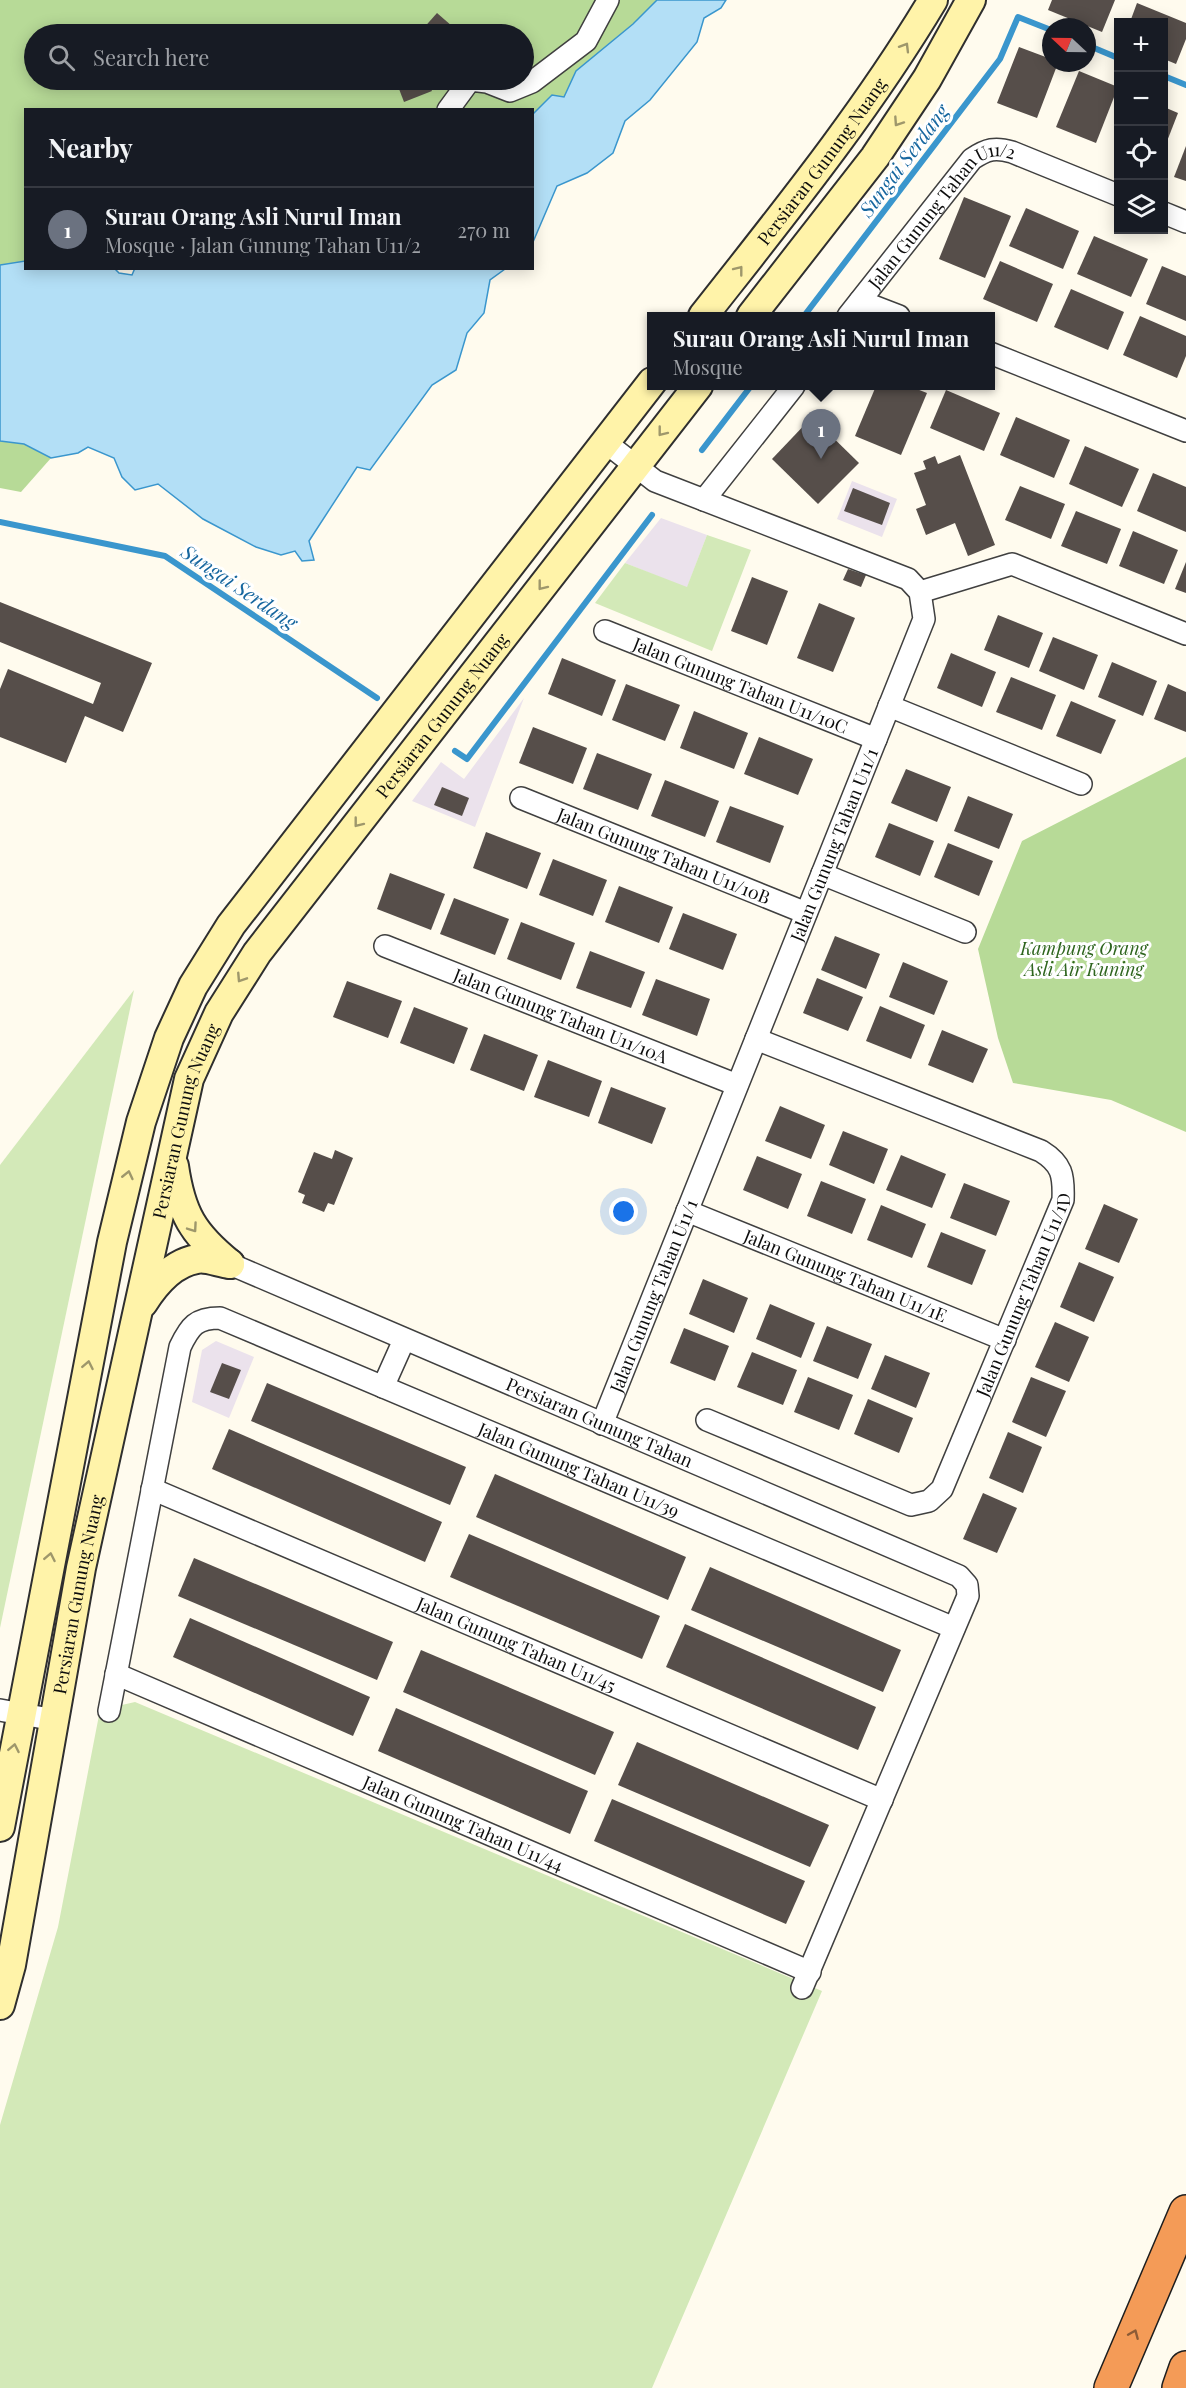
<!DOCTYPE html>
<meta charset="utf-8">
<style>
body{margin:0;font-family:"Playfair Display",serif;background:#20242c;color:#f1f3f6}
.controls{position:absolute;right:18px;top:18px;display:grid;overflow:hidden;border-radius:0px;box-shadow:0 3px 15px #0003}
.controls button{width:54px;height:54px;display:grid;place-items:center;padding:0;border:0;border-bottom:2px solid #363941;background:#171b24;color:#f1f3f6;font:30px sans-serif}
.compass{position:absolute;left:1042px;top:18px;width:54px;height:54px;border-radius:50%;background:#171b24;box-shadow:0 3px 15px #0003;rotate:292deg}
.you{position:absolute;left:624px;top:1212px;width:21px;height:21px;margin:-15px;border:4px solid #fff;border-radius:50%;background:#1a73e8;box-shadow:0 0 0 9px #1a73e833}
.badge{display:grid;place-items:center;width:39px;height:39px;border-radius:50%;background:#da979d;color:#fff;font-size:20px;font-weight:700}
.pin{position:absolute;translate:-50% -50px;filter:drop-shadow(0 2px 3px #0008)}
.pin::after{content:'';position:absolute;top:32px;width:21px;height:18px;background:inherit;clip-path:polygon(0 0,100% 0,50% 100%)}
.popup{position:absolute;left:647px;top:312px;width:348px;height:78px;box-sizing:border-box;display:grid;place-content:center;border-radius:0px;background:#171b24;filter:drop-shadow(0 2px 4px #0005);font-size:20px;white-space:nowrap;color:#9ea1a6}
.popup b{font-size:22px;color:#f1f3f6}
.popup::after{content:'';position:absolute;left:50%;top:100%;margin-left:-12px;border:12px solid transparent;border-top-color:#171b24}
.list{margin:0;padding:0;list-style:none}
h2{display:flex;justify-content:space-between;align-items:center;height:78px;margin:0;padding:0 24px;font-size:26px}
h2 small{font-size:20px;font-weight:400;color:#9ea1a6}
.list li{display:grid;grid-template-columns:39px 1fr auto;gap:18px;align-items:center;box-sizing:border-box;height:84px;padding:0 24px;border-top:2px solid #363941}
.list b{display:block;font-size:22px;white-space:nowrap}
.list p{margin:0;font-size:20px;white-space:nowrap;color:#9ea1a6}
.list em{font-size:20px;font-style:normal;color:#9ea1a6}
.icon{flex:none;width:33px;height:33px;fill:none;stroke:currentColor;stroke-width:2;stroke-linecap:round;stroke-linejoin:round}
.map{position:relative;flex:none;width:1186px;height:2388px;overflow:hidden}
.search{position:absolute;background:#171b24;box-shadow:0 3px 15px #0003;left:24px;top:24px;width:510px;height:66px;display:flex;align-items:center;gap:15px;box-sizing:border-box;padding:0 21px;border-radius:33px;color:#9ea1a6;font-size:22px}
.panel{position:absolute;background:#171b24;box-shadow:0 3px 15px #0003;left:24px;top:108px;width:510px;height:162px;border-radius:0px}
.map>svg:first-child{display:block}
.industrial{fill:#ebe2ec}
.green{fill:#d3e9b8}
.forest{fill:#b7da97;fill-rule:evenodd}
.water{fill:#b3dff6;stroke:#3a96cd;stroke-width:1.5}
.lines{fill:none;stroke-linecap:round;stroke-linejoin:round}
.stream{stroke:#3a96cd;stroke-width:6}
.building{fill:#564e4a}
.street-casing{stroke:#404040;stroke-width:24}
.secondary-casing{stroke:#2f2f2f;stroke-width:32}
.highway-casing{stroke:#1e1e1e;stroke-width:36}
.street{stroke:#fff;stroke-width:21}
.secondary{stroke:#fff3a9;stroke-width:28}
.highway{stroke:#f49b57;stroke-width:33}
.oneway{stroke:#9e976b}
.oneway2{stroke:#8c5b36}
.labels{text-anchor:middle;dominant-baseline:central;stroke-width:6;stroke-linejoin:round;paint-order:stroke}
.street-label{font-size:18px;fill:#0d0d0d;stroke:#fff}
.park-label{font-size:18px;font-style:italic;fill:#2e651e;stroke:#fff}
.water-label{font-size:20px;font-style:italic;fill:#17679f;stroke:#fff}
</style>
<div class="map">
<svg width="1186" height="2388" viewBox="0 0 1186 2388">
<rect width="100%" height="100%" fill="#fffbee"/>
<!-- industrial -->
<g class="industrial">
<path d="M852 481 897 499 882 537 837 519Z"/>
<path d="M661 518 707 535 687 588 625 563Z"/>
<path d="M524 698 475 827 412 801 441 762 464 779Z"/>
<path d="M216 1341 254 1357 229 1418 192 1402 202 1350Z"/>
</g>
<!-- green -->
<g class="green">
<path d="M707 535 751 550 712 651 595 603 625 563 687 587Z"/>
<path d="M134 990 0 1628V1165Z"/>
<path d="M135 1702 822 1991 652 2388H0V2125L58 1927 100 1710Z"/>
</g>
<!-- forest -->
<g class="forest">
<path d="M0 0H657L633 24 576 71 564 97 552 96 533 114 532 110H26L25 261 0 265ZM34 34H524V80H34Z"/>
<path d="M0 441 24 444 51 458 21 492 0 488Z"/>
<path d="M1186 757V1132L1111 1100 1013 1083 998 1038 978 949 1022 841Z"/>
</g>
<!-- water -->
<g class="water">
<path d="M657 0H726L721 8 704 18 697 42 650 100 625 121 613 153 587 173 557 186 533 242V114L552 95 564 97 576 71 633 24Z"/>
<path d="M25 261 26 268 115 269 119 273 132 275 135 268 505 269 490 280 484 313 467 333 456 370 432 385 370 470 357 467 309 541 314 560 302 561 295 551 281 555 256 547 203 519 158 484 135 490 122 477 114 458 88 447 78 453 51 458 24 444 0 441V265Z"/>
</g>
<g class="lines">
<!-- stream -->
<g class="stream">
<path d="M1087 45 1118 58"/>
<path d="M1164 76 1186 85"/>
<path d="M804 316 1000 59 1018 17 1051 30"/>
<path d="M702 450 751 386"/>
<path d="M0 522 165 556 377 698"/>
<path d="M455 751 467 759 652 515"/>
</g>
</g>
<!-- building -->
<g class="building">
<path d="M1052 0H1115L1102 32 1048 10Z"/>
<path d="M1137 3 1186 23V39L1176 64 1164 59V22H1130Z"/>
<path d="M437 13 460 33 459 34H425L421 31Z"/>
<path d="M1019 47 1051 59V63H1058L1037 118 997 103Z"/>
<path d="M1079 71 1118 87 1096 143 1056 127Z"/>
<path d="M399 80H427L432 91 404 102 396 81Z"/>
<path d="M1164 107 1178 113 1164 149Z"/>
<path d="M1186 146V181L1174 177Z"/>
<path d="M964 197 1011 216 985 278 939 259Z"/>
<path d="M1026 208 1079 231 1063 269 1009 246Z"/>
<path d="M1094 236 1148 259 1131 297 1077 274Z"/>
<path d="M1000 261 1053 284 1037 322 983 299Z"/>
<path d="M1162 266 1186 276V321L1146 304Z"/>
<path d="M1071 289 1124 312 1108 350 1054 327Z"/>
<path d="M1140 316 1186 336V356L1177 378 1123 355Z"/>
<path d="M876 386H909L927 393 901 455 855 436Z"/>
<path d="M946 390 1000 413 984 451 930 428Z"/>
<path d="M812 417 859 463 818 504 772 459Z"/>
<path d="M1016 417 1070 440 1054 478 1000 455Z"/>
<path d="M1085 446 1139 469 1122 507 1069 484Z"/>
<path d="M960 455 995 545 968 556 955 523 926 535 916 509 926 505 914 473 926 469 923 461 935 456 938 464Z"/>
<path d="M1153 473 1186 487V532L1137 511Z"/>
<path d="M1020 486 1065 504 1051 539 1005 520Z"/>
<path d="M853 488 890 503 882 525 844 511Z"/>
<path d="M1076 511 1121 529 1107 564 1061 546Z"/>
<path d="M1133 531 1178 550 1164 584 1119 566Z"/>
<path d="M1186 562V593L1175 589Z"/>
<path d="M848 569 866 575 861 587 843 580Z"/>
<path d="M752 577 788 591 767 645 731 631Z"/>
<path d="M0 602 152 663 123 732 85 716 66 763 0 737V689L8 669 93 704 101 683 0 642Z"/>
<path d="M819 603 855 618 833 672 797 658Z"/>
<path d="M998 615 1043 633 1029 668 984 650Z"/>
<path d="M1053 637 1098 655 1084 690 1039 671Z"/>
<path d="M951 653 996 672 982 707 937 688Z"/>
<path d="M562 658 616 680 602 716 548 694Z"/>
<path d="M1112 662 1157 681 1143 716 1098 697Z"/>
<path d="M1011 677 1056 695 1042 730 996 712Z"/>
<path d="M626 684 680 705 665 741 612 720Z"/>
<path d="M1168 684 1186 692V732L1154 719Z"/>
<path d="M1071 701 1116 720 1101 754 1056 736Z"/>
<path d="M694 711 748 733 734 769 680 748Z"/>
<path d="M533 727 587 748 573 784 519 763Z"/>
<path d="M759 737 813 759 798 795 744 774Z"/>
<path d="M597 753 652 774 638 810 583 789Z"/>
<path d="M906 769 951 787 937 822 891 803Z"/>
<path d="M665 780 719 801 705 837 651 816Z"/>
<path d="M442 787 469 798 462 816 434 805Z"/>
<path d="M968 796 1013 814 999 849 954 831Z"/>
<path d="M730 806 784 826 770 863 716 842Z"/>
<path d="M889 823 934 841 920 876 875 857Z"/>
<path d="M486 832 541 853 527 889 473 868Z"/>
<path d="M948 843 993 861 979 896 934 877Z"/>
<path d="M553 859 607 880 593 916 539 895Z"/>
<path d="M390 873 445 894 431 930 377 909Z"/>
<path d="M619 886 673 907 659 943 605 922Z"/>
<path d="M454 898 509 919 495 955 440 934Z"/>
<path d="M683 913 737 934 723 970 669 949Z"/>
<path d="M521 922 575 943 561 980 507 959Z"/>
<path d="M835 936 880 954 866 989 821 970Z"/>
<path d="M590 951 645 972 631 1008 576 988Z"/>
<path d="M903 962 948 981 934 1015 889 997Z"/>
<path d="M817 978 863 997 848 1031 803 1013Z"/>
<path d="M656 979 710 999 697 1036 642 1015Z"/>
<path d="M347 981 402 1001 388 1038 333 1017Z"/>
<path d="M880 1006 925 1025 911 1059 866 1041Z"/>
<path d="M414 1007 468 1028 454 1064 400 1043Z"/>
<path d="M942 1030 988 1049 973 1083 928 1065Z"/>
<path d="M484 1034 538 1055 524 1091 470 1070Z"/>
<path d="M548 1060 602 1081 589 1117 534 1097Z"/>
<path d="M611 1087 666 1108 652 1144 598 1123Z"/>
<path d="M780 1106 825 1125 811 1159 765 1141Z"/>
<path d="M843 1131 888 1149 874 1184 829 1165Z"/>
<path d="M335 1150 353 1158 334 1205 328 1203 324 1212 302 1203 305 1195 298 1192 314 1152 332 1159Z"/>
<path d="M901 1155 946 1174 932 1208 886 1190Z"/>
<path d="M757 1156 802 1174 788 1209 743 1190Z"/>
<path d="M821 1181 866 1199 852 1234 807 1216Z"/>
<path d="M964 1183 1010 1201 996 1236 950 1218Z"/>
<path d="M1104 1204 1138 1219 1119 1263 1085 1249Z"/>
<path d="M881 1205 926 1224 912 1258 867 1240Z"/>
<path d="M941 1232 986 1250 972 1285 927 1267Z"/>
<path d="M1079 1262 1114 1277 1094 1322 1060 1307Z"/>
<path d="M703 1279 748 1298 734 1333 689 1314Z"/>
<path d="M770 1304 815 1323 801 1358 756 1339Z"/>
<path d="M1055 1322 1089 1337 1069 1382 1035 1367Z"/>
<path d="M827 1326 872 1344 858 1379 813 1361Z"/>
<path d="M684 1328 729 1346 715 1381 670 1363Z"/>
<path d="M752 1352 797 1370 783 1405 737 1387Z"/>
<path d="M885 1355 930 1373 916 1408 871 1389Z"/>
<path d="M222 1363 241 1370 229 1399 210 1392Z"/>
<path d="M808 1377 853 1395 839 1430 794 1412Z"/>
<path d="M1031 1377 1066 1391 1046 1437 1012 1422Z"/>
<path d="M267 1383 466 1467 450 1505 251 1421Z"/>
<path d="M868 1399 913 1418 899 1453 854 1434Z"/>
<path d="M229 1429 442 1522 425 1562 212 1469Z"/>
<path d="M1008 1432 1042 1447 1023 1493 989 1478Z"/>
<path d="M495 1474 686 1557 668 1600 476 1517Z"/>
<path d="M983 1493 1017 1508 997 1553 963 1539Z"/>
<path d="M469 1534 660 1616 642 1659 450 1577Z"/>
<path d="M194 1558 393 1642 377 1680 178 1596Z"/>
<path d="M710 1567 901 1650 883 1692 691 1610Z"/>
<path d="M190 1618 370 1697 353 1736 173 1657Z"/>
<path d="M685 1624 876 1707 858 1750 666 1667Z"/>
<path d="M421 1650 614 1732 595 1775 403 1692Z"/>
<path d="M396 1708 588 1791 570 1834 378 1751Z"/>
<path d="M637 1742 829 1825 810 1867 618 1785Z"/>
<path d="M612 1799 805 1881 786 1924 594 1841Z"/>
</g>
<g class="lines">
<!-- street casing -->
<g class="street-casing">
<g id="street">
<path d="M448 110 470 80 487 82 510 91 532 82 586 41 608 0"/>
<path d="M1164 213 1186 222"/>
<path d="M860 301 899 316"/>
<path id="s1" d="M848 316 972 159C987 149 995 147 1012 152L1118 195"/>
<path d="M990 353 1186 431"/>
<path d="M704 500 794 386"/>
<path d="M920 592 1012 564 1186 634"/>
<path id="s2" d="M605 631 876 739"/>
<path d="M889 706 1081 784"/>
<path id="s3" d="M521 798 806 913"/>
<path d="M822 874 965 932"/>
<path id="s4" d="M385 946 737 1085"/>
<path id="s5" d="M687 1211 1005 1340"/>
<path id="s6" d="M230 1264 959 1576 967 1585 968 1596 802 1988"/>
<path d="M383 1387 404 1340"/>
<path id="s7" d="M707 1420 911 1505 929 1501 942 1489 1063 1200C1064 1175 1062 1164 1041 1151L756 1039"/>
<path id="s8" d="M602 1424 924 619 920 592 908 579 655 481 605 442"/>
<path id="s9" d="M152 1489 882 1800"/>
<path id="s10" d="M116 1674 810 1972"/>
<path d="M0 1710 55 1720"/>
<path id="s11" d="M109 1711 180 1347C190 1326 196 1318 220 1318L954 1628"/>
</g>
</g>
<!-- secondary casing -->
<g class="secondary-casing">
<g id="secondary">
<path id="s12" d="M703 316C784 213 866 112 933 0"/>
<path d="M751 316 875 157 927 79 971 0"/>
<path d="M174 1166C181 1214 193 1234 230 1264"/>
<path d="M143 1303C155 1284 172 1263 197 1259 206 1257 220 1263 230 1264"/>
<path d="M0 1827 112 1242 141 1122 169 1038 193 986 231 925 652 382"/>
<path id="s13" d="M0 2005 11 1965 81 1568 189 1079 219 1013 257 953 698 386"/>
</g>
</g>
<!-- highway casing -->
<g class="highway-casing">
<g id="highway">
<path d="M1111 2388 1186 2212"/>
<path d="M1179 2388 1186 2368"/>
</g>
</g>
<!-- street -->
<use href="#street" class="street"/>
<!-- secondary -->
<use href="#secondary" class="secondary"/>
<!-- highway -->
<use href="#highway" class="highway"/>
</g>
<!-- one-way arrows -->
<defs><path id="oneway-chevron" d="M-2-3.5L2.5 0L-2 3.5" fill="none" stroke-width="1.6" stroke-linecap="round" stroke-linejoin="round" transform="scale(1.5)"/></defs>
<g class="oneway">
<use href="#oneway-chevron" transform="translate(905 47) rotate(-59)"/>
<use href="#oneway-chevron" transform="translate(898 122) rotate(124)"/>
<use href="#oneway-chevron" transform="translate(739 270) rotate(-52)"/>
<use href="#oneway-chevron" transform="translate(662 432) rotate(128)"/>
<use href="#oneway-chevron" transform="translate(542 586) rotate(128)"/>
<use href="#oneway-chevron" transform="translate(358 823) rotate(128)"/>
<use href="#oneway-chevron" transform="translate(241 978) rotate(123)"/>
<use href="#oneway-chevron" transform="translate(128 1175) rotate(-77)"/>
<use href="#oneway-chevron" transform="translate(193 1228) rotate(55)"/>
<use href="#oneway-chevron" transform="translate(88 1365) rotate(-79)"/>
<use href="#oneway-chevron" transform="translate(50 1557) rotate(-79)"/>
<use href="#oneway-chevron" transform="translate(14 1748) rotate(-79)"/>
</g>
<use class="oneway2" href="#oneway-chevron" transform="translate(1134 2334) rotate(-67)"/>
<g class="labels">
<!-- street labels -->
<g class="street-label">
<text stroke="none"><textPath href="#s12" startOffset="195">Persiaran Gunung Nuang</textPath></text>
<text stroke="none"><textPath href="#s1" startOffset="142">Jalan Gunung Tahan U11/2</textPath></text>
<text stroke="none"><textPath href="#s2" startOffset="146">Jalan Gunung Tahan U11/10C</textPath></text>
<text stroke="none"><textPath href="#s13" startOffset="1390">Persiaran Gunung Nuang</textPath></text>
<text stroke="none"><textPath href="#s8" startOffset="624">Jalan Gunung Tahan U11/1</textPath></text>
<text stroke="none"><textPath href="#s3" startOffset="154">Jalan Gunung Tahan U11/10B</textPath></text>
<text stroke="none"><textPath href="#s4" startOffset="189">Jalan Gunung Tahan U11/10A</textPath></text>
<text stroke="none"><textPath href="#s13" startOffset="904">Persiaran Gunung Nuang</textPath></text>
<text stroke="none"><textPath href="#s5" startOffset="171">Jalan Gunung Tahan U11/1E</textPath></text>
<text stroke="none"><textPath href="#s7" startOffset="468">Jalan Gunung Tahan U11/1D</textPath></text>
<text stroke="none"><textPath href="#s8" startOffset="138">Jalan Gunung Tahan U11/1</textPath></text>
<text stroke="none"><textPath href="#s6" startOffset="402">Persiaran Gunung Tahan</textPath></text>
<text stroke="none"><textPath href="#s11" startOffset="814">Jalan Gunung Tahan U11/39</textPath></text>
<text stroke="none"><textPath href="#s13" startOffset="418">Persiaran Gunung Nuang</textPath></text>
<text stroke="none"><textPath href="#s9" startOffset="396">Jalan Gunung Tahan U11/45</textPath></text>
<text stroke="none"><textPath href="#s10" startOffset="378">Jalan Gunung Tahan U11/44</textPath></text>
</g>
<!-- park labels -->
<g class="park-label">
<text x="1084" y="948">Kampung Orang<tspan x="1084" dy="21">Asli Air Kuning</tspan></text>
</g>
<!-- water labels -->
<g class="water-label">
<text transform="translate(903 160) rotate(-53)">Sungai Serdang</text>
<text transform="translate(240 586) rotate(34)">Sungai Serdang</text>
</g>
</g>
</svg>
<div class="controls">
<button>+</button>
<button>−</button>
<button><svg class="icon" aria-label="locate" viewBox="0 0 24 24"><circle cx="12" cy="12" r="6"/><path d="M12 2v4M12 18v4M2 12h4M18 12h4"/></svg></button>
<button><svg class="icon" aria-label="layers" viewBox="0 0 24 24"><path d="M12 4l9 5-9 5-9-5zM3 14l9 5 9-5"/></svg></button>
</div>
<svg class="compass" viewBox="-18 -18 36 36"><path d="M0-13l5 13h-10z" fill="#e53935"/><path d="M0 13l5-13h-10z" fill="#9ea1a6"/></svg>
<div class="you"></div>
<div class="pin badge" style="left:821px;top:459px;background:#6b7280">1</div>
<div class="popup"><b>Surau Orang Asli Nurul Iman</b>Mosque</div>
<div class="search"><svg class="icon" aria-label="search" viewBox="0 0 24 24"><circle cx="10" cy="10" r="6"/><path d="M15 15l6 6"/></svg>Search here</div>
<section class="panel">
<h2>Nearby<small></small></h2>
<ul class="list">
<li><span class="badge" style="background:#6b7280">1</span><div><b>Surau Orang Asli Nurul Iman</b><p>Mosque · Jalan Gunung Tahan U11/2</p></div><em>270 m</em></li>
</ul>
</section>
</div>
